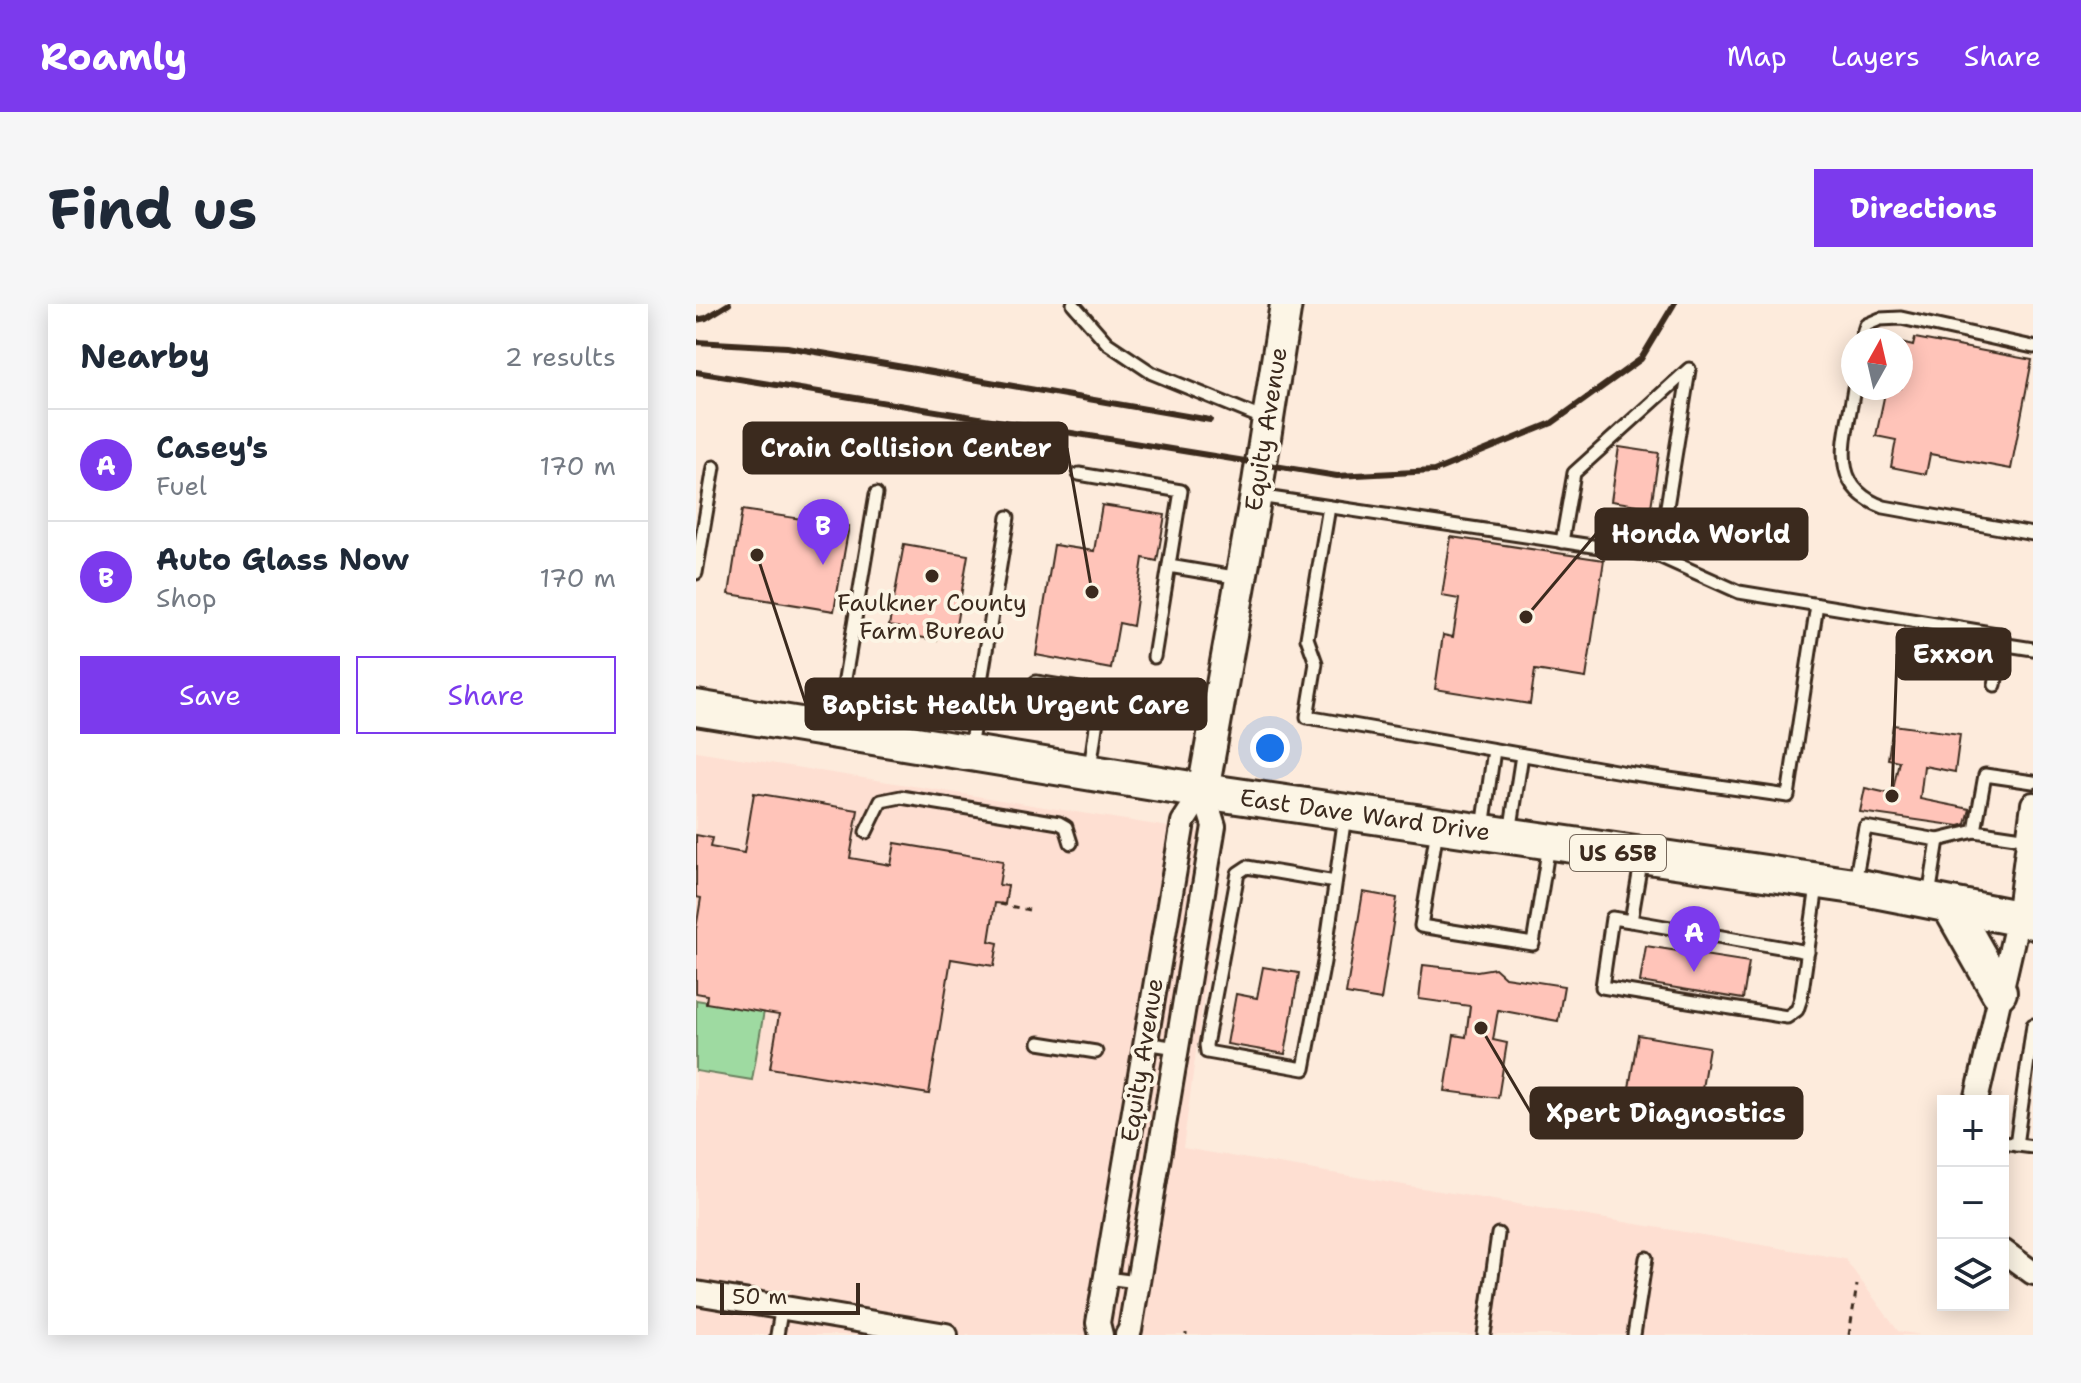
<!DOCTYPE html>
<meta charset="utf-8">
<style>
body{margin:0;font-family:"Shantell Sans",sans-serif;background:#f6f6f7;color:#1f2937}
.controls{position:absolute;right:24px;bottom:24px;display:grid;overflow:hidden;border-radius:0px;box-shadow:0 4px 20px #0003}
.controls button{width:72px;height:72px;display:grid;place-items:center;padding:0;border:0;border-bottom:2px solid #e0e1e3;background:#fff;color:#1f2937;font:40px sans-serif}
.compass{position:absolute;left:1145px;top:24px;width:72px;height:72px;border-radius:50%;background:#fff;box-shadow:0 4px 20px #0003;rotate:8deg}
.scale{position:absolute;left:24px;bottom:20px;width:140px;box-sizing:border-box;padding-left:8px;border:4px solid #3b2a1e;border-top:0;font-size:22px;line-height:28px;white-space:nowrap;color:#3b2a1e;-webkit-text-stroke:6px #fcf5e5;paint-order:stroke}
.you{position:absolute;left:574px;top:444px;width:28px;height:28px;margin:-20px;border:6px solid #fff;border-radius:50%;background:#1a73e8;box-shadow:0 0 0 12px #1a73e833}
.badge{display:grid;place-items:center;width:52px;height:52px;border-radius:50%;background:#7c3aed;color:#fff;font-size:26px;font-weight:700}
.pin{position:absolute;translate:-50% -66px;filter:drop-shadow(0 2px 4px #0008)}
.pin::after{content:'';position:absolute;top:42px;width:28px;height:24px;background:inherit;clip-path:polygon(0 0,100% 0,50% 100%)}
.list{margin:0;padding:0;list-style:none}
h2{display:flex;justify-content:space-between;align-items:center;height:104px;margin:0;padding:0 32px;font-size:34px}
h2 small{font-size:26px;font-weight:400;color:#747a83}
.list li{display:grid;grid-template-columns:52px 1fr auto;gap:24px;align-items:center;box-sizing:border-box;height:112px;padding:0 32px;border-top:2px solid #e0e1e3}
.list b{display:block;font-size:30px;white-space:nowrap}
.list p{margin:0;font-size:26px;white-space:nowrap;color:#747a83}
.list em{font-size:26px;font-style:normal;color:#747a83}
.actions{display:flex;gap:16px;padding:24px 32px}
.actions a{flex:1;padding:18px 0;border:2px solid #7c3aed;border-radius:0px;text-align:center;font-size:28px;color:#7c3aed}
.actions .main{background:#7c3aed;color:#fff}
.icon{flex:none;width:44px;height:44px;fill:none;stroke:currentColor;stroke-width:2;stroke-linecap:round;stroke-linejoin:round}
.map{position:relative;flex:none;width:1337px;height:1031px;overflow:hidden;border-radius:0px}
header{display:flex;align-items:center;gap:48px;box-sizing:border-box;height:112px;padding:0 40px;background:#7c3aed;color:#fff}
header strong{font-size:38px}
nav{display:flex;gap:44px;margin-inline-start:auto;font-size:28px}
.intro{display:flex;align-items:center;justify-content:space-between;box-sizing:border-box;height:192px;padding:0 48px}
h1{margin:0;font-size:56px}
.button{padding:20px 36px;border-radius:0px;background:#7c3aed;color:#fff;font-size:28px;font-weight:700}
main{display:flex;gap:48px;padding:0 48px}
aside{flex:1;background:#fff;border-radius:0px;box-shadow:0 4px 20px #0003}
.map>svg:first-child{display:block}
.built{fill:#fedfd2}
.green{fill:#9edaa1;stroke:#6c8260;stroke-width:2}
.building{fill:#ffc4b9;stroke:#3b2a1e;stroke-width:2}
.lines{fill:none;stroke-linecap:round;stroke-linejoin:round}
.lane-casing{stroke:#3b2a1e;stroke-width:17}
.street-casing{stroke:#3b2a1e;stroke-width:28}
.secondary-casing{stroke:#3b2a1e;stroke-width:36}
.primary-casing{stroke:#3b2a1e;stroke-width:40}
.path{stroke:#3b2a1e;stroke-width:3;stroke-dasharray:6 6;stroke-linecap:butt}
.lane{stroke:#fcf5e5;stroke-width:11}
.street{stroke:#fcf5e5;stroke-width:22}
.secondary{stroke:#fcf5e5;stroke-width:30}
.primary{stroke:#fcf5e5;stroke-width:34}
.rail{stroke:#3b2a1e;stroke-width:6}
.poi-dot{fill:#3b2a1e;stroke:#fcf5e5;stroke-width:3}
.labels{text-anchor:middle;dominant-baseline:central;stroke-width:8;stroke-linejoin:round;paint-order:stroke}
.shield{fill:#fcf5e5;stroke:#75675a;stroke-width:2}
.shield-label{font-size:22px;font-weight:bold;fill:#3b2a1e}
.street-label{font-size:24px;fill:#3b2a1e;stroke:#fcf5e5}
.poi-label{font-size:24px;fill:#3b2a1e;stroke:#fcf5e5}
.leader{fill:none;stroke:#3b2a1e;stroke-width:3}
.callout-dot{fill:#3b2a1e;stroke:#fcf5e5;stroke-width:3}
.callout{fill:#3b2a1e;stroke:#3b2a1e;stroke-width:3}
.callout-label{font-size:26px;text-anchor:middle;font-weight:bold;fill:#fff}
</style>
<header>
<strong>Roamly</strong>
<nav><a>Map</a><a>Layers</a><a>Share</a></nav>
</header>
<div class="intro"><h1>Find us</h1><a class="button">Directions</a></div>
<main>
<aside>
<h2>Nearby<small>2 results</small></h2>
<ul class="list">
<li><span class="badge">A</span><div><b>Casey's</b><p>Fuel</p></div><em>170 m</em></li>
<li><span class="badge">B</span><div><b>Auto Glass Now</b><p>Shop</p></div><em>170 m</em></li>
</ul>
<div class="actions"><a class="main">Save</a><a>Share</a></div>
</aside>
<div class="map">
<svg width="1337" height="1031" viewBox="0 0 1337 1031">
<rect width="100%" height="100%" fill="#fdebdc"/>
<filter id="ink" filterUnits="userSpaceOnUse"><feTurbulence type="fractalNoise" baseFrequency=".0125" numOctaves="2"/><feDisplacementMap in="SourceGraphic" scale="16" xChannelSelector="R" yChannelSelector="G"/><feConvolveMatrix kernelMatrix="1 2 1 2 8 2 1 2 1" color-interpolation-filters="sRGB"/></filter>
<g filter="url(#ink)">
<!-- built -->
<path class="built" d="M0 447 529 532 487 844 1149 955 1202 1027 1224 1031H0Z"/>
<!-- green -->
<path class="green" d="M0 696 68 707 56 776 0 767Z"/>
<!-- building -->
<g class="building">
<path d="M1219 34 1336 56 1315 165 1234 150 1230 170 1195 163 1200 136 1180 132 1190 84H1205V39L1217 42Z"/>
<path d="M923 143 963 149 955 203 915 197Z"/>
<path d="M406 201 469 211 461 257 447 254 437 322 423 319 415 365 340 351 358 241 398 247Z"/>
<path d="M46 206 153 222 138 307 33 290Z"/>
<path d="M755 233 908 256 890 374 839 366 834 400 739 385 747 331 757 333 763 295 746 292Z"/>
<path d="M208 240 272 251 258 333 242 330 241 336 210 331 211 325 193 322Z"/>
<path d="M1197 421 1264 430 1259 468 1228 462 1224 495 1274 505 1270 520 1263 522 1164 508 1169 484 1196 490 1203 457 1192 455Z"/>
<path d="M58 489 162 506 154 554 195 561 199 539 307 557 303 581 312 582 309 600 299 599 293 637 302 639 298 662 255 655 233 790 74 764 83 711 10 699 11 691 0 689V625L5 594 0 593V531L16 534 14 543 48 549Z"/>
<path d="M667 588 701 594 685 696 650 690Z"/>
<path d="M950 642 1053 658 1047 695 944 678Z"/>
<path d="M727 661 781 667 799 664 809 673 868 682 862 717 802 706 797 736 811 739 802 794 749 787 758 731 770 733 774 702 723 695Z"/>
<path d="M567 663 603 669 589 750 531 740 540 690 561 694Z"/>
<path d="M942 731 1013 743 1004 796 933 784Z"/>
</g>
<g class="lines">
<!-- lane casing -->
<g class="lane-casing">
<g id="lane">
<path d="M377 0 411 39 456 69 571 116"/>
<path d="M1165 36 1170 21 1184 15 1205 14 1337 43"/>
<path d="M1158 84C1151 133 1129 182 1188 203L1337 230"/>
<path d="M383 170 485 187 458 353"/>
<path d="M562 192 963 252 1043 288 1307 331 1299 381"/>
<path d="M633 203 611 334 620 359 611 413 931 469 1092 492 1121 301"/>
<path d="M866 238 878 169 993 65"/>
<path d="M963 252 993 66"/>
<path d="M473 262 544 274"/>
<path d="M0 269 18 163"/>
<path d="M1305 340 1337 345"/>
<path d="M340 378 433 393"/>
<path d="M141 422 180 190"/>
<path d="M274 444 312 213"/>
<path d="M394 464 405 389"/>
<path d="M787 524 798 446"/>
<path d="M741 526 725 622 837 640 853 541"/>
<path d="M1279 527 1333 535"/>
<path d="M170 528 185 497 205 493 363 519 370 523 375 539"/>
<path d="M814 529 826 451"/>
<path d="M1242 536 1279 527 1289 471 1337 478"/>
<path d="M946 553 935 617 916 614 906 683 1091 713 1101 706 1105 694 1121 582"/>
<path d="M639 578 551 563 542 569 510 741 511 748 608 765 628 658 649 512"/>
<path d="M1159 578 1169 523 1242 536 1233 592"/>
<path d="M935 617 1112 648"/>
<path d="M343 739 400 748"/>
<path d="M449 739 481 744"/>
<path d="M1307 839 1337 843"/>
<path d="M1320 841 1337 721"/>
<path d="M410 974 441 978"/>
<path d="M81 1031 86 1002"/>
<path d="M788 1031 802 930"/>
<path d="M938 1031 950 954"/>
</g>
</g>
<!-- street casing -->
<g class="street-casing">
<g id="street">
<path d="M1280 797 1322 614 1337 500"/>
<path d="M1307 947 1337 969"/>
<path d="M0 989 250 1031"/>
<path d="M405 1031 402 1019 487 518 507 487"/>
<path d="M431 1031 434 1026 518 522 507 487"/>
</g>
</g>
<!-- secondary casing -->
<g class="secondary-casing">
<path id="secondary" d="M507 487 560 191 590 0"/>
</g>
<!-- primary casing -->
<g class="primary-casing">
<g id="primary">
<path d="M0 404 507 487 1158 582 1337 617"/>
<path d="M1254 602 1303 688"/>
</g>
</g>
<!-- path -->
<g class="path">
<path d="M304 600 333 606"/>
<path d="M490 1031V1029"/>
<path d="M1153 1031 1161 981"/>
</g>
<!-- lane -->
<use href="#lane" class="lane"/>
<!-- street -->
<use href="#street" class="street"/>
<!-- secondary -->
<use href="#secondary" class="secondary"/>
<!-- primary -->
<use href="#primary" class="primary"/>
<!-- rail -->
<g class="rail">
<path d="M0 16 10 14 33 0"/>
<path d="M0 38 91 43 514 116"/>
<path d="M0 68 641 172 738 167 856 119 945 55 978 0"/>
</g>
</g>
</g>
<!-- markers -->
<circle class="poi-dot" cx="236" cy="272" r="8"/>
<g class="labels">
<!-- shield labels -->
<rect class="shield" x="874" y="531" width="96" height="36" rx="6"/>
<g class="shield-label">
<text x="922" y="549">US 65B</text>
</g>
<!-- street labels -->
<g class="street-label">
<text transform="translate(570 125) rotate(-81)">Equity Avenue</text>
<text transform="translate(669 511) rotate(8)">East Dave Ward Drive</text>
<text transform="translate(446 756) rotate(-81)">Equity Avenue</text>
</g>
<!-- poi labels -->
<g class="poi-label">
<text x="236" y="299">Faulkner County<tspan x="236" dy="28">Farm Bureau</tspan></text>
</g>
</g>
<!-- callouts -->
<path class="leader" d="M396 288L371 144M830 313L900 230M1196 492L1201 350M61 251L110 400M785 724L835 809"/>
<g class="callout-dot">
<circle cx="396" cy="288" r="8"/>
<circle cx="830" cy="313" r="8"/>
<circle cx="1196" cy="492" r="8"/>
<circle cx="61" cy="251" r="8"/>
<circle cx="785" cy="724" r="8"/>
</g>
<g class="callout">
<rect x="48" y="119" width="323" height="50" rx="8"/>
<rect x="900" y="205" width="211" height="50" rx="8"/>
<rect x="1201" y="325" width="113" height="50" rx="8"/>
<rect x="110" y="375" width="400" height="50" rx="8"/>
<rect x="835" y="784" width="271" height="50" rx="8"/>
</g>
<g class="callout-label">
<text x="210" y="153">Crain Collision Center</text>
<text x="1005" y="239">Honda World</text>
<text x="1257" y="359">Exxon</text>
<text x="310" y="410">Baptist Health Urgent Care</text>
<text x="970" y="818">Xpert Diagnostics</text>
</g>
</svg>
<div class="controls">
<button>+</button>
<button>−</button>
<button><svg class="icon" aria-label="layers" viewBox="0 0 24 24"><path d="M12 4l9 5-9 5-9-5zM3 14l9 5 9-5"/></svg></button>
</div>
<svg class="compass" viewBox="-18 -18 36 36"><path d="M0-13l5 13h-10z" fill="#e53935"/><path d="M0 13l5-13h-10z" fill="#747a83"/></svg>
<div class="scale">50 m</div>
<div class="you"></div>
<div class="pin badge" style="left:998px;top:668px">A</div>
<div class="pin badge" style="left:127px;top:261px">B</div>
</div>
</main>
